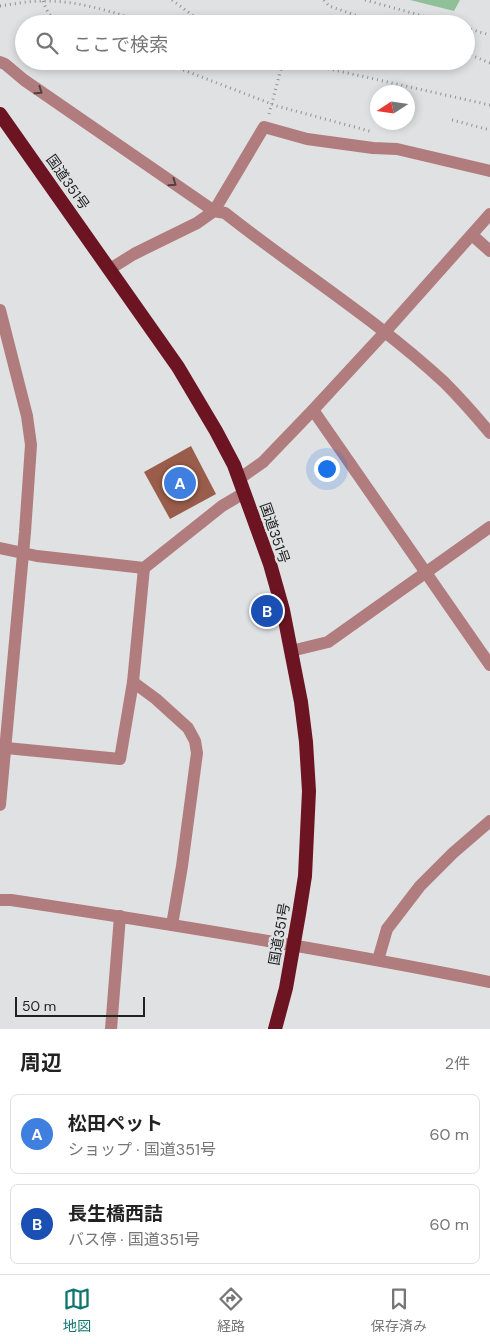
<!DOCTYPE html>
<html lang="ja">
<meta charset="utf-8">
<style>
body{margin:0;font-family:"DM Sans","Noto Sans JP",sans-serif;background:#f6f6f6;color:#222}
.compass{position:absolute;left:370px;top:85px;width:45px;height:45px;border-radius:50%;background:#fff;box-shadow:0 2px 8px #0003;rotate:258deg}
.scale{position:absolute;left:15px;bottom:12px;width:130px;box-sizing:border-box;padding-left:5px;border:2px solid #202121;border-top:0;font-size:14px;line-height:18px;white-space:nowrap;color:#202121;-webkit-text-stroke:4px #e0e1e2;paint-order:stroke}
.you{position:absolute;left:326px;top:468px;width:18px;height:18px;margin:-12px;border:4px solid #fff;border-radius:50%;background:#1a73e8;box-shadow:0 0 0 8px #1a73e833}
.badge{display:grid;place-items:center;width:32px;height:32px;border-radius:50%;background:#0f766e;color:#fff;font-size:16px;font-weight:700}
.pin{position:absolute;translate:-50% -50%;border:2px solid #fff;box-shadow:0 1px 5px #0006}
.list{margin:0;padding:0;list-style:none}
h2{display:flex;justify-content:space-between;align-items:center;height:65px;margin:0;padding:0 20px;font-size:21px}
h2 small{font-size:16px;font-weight:400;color:#767676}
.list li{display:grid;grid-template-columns:32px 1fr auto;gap:15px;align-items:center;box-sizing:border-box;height:80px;margin:0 10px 10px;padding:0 10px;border:1px solid #e0e0e0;border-radius:8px}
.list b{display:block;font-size:19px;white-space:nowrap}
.list p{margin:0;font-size:16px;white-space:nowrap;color:#767676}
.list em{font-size:16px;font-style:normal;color:#767676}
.icon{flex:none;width:28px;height:28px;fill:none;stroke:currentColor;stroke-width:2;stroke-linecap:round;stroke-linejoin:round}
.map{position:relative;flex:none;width:490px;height:1029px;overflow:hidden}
.search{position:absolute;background:#fff;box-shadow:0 2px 8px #0003;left:15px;right:15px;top:15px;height:55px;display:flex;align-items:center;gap:12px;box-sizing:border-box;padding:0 18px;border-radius:28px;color:#767676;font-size:19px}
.sheet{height:245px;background:#fff}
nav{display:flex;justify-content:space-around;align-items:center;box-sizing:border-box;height:70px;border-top:1px solid #e0e0e0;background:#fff;font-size:14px;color:#767676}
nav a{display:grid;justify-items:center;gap:2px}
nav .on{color:#0f766e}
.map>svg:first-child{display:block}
.green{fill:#90c098}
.building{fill:#9a5d4b}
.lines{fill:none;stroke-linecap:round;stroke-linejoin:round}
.path{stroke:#919292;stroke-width:3;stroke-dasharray:1 4;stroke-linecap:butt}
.minor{stroke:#b07c7d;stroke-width:12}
.tertiary{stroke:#b07c7d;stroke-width:12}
.trunk{stroke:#6c1422;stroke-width:14}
.oneway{stroke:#524141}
.labels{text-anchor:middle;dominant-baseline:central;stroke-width:5;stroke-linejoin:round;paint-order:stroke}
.street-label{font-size:14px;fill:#202121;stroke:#e0e1e2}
</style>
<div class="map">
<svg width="490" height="1029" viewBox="0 0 490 1029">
<rect width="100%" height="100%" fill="#e0e1e2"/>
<!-- green -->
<path class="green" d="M410 0H460L454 11Z"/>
<!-- building -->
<path class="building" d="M191 446 216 494 170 519 144 472Z"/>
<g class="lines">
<!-- path -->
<g class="path">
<path d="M172 0 195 17 198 24"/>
<path d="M324 0 329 6 381 24"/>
<path d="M365 0 452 24"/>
<path d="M43 1C48 14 50 18 64 24"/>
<path d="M0 6C14 4 28 1 42 1 80 0 117 14 152 24"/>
<path d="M466 28 490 35"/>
<path d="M466 53 490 63"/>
<path d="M160 61 277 106 373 132"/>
<path d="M294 61 490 105"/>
<path d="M269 114 283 61"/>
<path d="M452 120 490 130"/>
</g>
<!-- minor -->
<g class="minor">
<path d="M0 62 5 64 24 80 214 211 264 127 307 139 373 148 397 149 490 171"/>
<path d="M472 235 490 251"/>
<path d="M0 310 27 416 31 445 25 532 0 805"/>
<path d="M313 410 490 665"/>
<path d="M239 479 263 462 313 410 385 332 490 214"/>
<path d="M0 548 37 556 144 568 222 506 244 493"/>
<path d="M291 651 328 642 490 527"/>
<path d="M133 682 156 699 188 728 195 741 197 753 182 866 172 925"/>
<path d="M6 748 120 759 133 682 144 568"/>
<path d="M378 960 387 929 420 886 453 853 490 821"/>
<path d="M111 1029 120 916"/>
</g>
<!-- tertiary -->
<g class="tertiary">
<path d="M110 269 134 254 197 223 214 211 225 213C297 270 376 319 444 382 460 398 475 415 490 433"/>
<path d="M0 900H11C171 924 331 950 490 982"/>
</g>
<!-- trunk -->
<path class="trunk" d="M0 114 178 367 216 431 234 465 270 564 283 610 301 702 306 742 309 791 305 876 299 914 286 988 275 1029"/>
</g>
<!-- one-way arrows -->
<defs><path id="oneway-chevron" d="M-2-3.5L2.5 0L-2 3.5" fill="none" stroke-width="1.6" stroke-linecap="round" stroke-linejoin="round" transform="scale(1.25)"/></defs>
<g class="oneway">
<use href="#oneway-chevron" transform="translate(39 91) rotate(35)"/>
<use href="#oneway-chevron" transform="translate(173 183) rotate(35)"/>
</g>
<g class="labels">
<!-- street labels -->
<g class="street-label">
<text transform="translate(68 182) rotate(55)">国道351号</text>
<text transform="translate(275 533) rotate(71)">国道351号</text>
<text transform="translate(279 934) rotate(-80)">国道351号</text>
</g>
</g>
</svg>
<svg class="compass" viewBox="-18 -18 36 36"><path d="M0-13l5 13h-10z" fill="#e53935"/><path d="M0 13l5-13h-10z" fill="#767676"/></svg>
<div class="scale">50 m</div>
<div class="you"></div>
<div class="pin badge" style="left:180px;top:483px;background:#3f7fe0">A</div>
<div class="pin badge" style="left:267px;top:611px;background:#1a4fb4">B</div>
<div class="search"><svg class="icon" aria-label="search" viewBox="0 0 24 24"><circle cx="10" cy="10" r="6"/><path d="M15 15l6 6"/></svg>ここで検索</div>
</div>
<section class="sheet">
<h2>周辺<small>2件</small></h2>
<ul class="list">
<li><span class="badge" style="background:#3f7fe0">A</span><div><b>松田ペット</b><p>ショップ · 国道351号</p></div><em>60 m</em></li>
<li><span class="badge" style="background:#1a4fb4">B</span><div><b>長生橋西詰</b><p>バス停 · 国道351号</p></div><em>60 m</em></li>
</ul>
</section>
<nav>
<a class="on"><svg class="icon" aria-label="map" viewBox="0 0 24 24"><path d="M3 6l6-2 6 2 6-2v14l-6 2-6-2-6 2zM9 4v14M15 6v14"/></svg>地図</a>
<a><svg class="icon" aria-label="directions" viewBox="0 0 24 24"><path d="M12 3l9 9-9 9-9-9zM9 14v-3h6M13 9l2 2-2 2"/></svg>経路</a>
<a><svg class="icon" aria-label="saved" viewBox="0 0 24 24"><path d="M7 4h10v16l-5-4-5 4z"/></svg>保存済み</a>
</nav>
